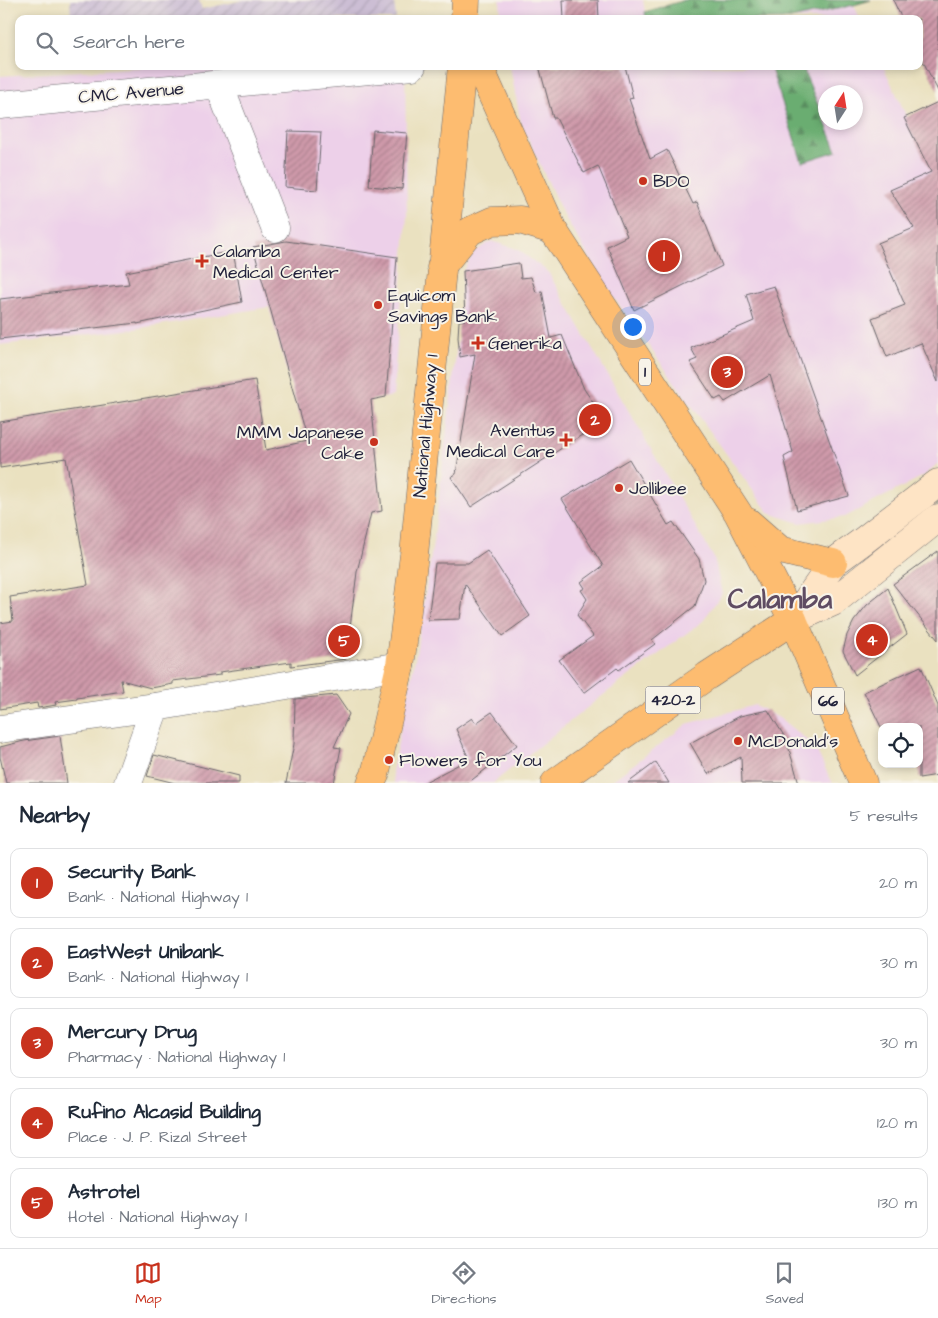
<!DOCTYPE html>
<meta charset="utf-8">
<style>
body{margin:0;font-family:"Architects Daughter",sans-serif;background:#f6f6f7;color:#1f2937}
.controls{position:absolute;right:15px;bottom:15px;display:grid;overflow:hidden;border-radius:10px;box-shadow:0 2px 8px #0003}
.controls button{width:45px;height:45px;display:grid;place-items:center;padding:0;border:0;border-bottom:1px solid #e0e1e3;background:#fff;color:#1f2937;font:25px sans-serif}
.compass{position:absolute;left:818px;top:85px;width:45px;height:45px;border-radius:50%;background:#fff;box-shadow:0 2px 8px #0003;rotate:12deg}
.you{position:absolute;left:632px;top:326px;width:18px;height:18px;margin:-12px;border:4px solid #fff;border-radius:50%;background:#1a73e8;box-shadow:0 0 0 8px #1a73e833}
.badge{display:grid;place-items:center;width:32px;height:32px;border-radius:50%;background:#c8321e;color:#fff;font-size:16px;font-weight:700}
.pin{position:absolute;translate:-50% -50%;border:2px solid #fff;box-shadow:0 1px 5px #0006}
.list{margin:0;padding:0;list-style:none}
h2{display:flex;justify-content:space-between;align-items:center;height:65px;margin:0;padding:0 20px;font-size:21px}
h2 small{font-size:16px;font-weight:400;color:#747a83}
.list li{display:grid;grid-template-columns:32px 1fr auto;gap:15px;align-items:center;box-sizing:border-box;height:70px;margin:0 10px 10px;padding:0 10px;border:1px solid #e0e1e3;border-radius:10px}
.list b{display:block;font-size:19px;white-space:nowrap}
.list p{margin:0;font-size:16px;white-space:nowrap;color:#747a83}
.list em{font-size:16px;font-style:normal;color:#747a83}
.icon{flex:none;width:28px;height:28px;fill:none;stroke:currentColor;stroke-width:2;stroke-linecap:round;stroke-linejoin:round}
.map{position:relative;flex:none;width:938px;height:783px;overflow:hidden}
.search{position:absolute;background:#fff;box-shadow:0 2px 8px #0003;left:15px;right:15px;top:15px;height:55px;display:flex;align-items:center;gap:12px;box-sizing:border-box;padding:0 18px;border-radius:10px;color:#747a83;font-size:19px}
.sheet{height:465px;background:#fff}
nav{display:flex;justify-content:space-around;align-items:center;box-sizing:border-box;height:70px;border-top:1px solid #e0e1e3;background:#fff;font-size:14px;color:#747a83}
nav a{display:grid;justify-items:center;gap:2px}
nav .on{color:#c8321e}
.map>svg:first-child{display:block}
.built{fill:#edd0e9;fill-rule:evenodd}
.industrial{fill:url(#industrial-furrows)}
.forest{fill:url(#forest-firs);stroke:#466856}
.building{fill:url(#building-hatch)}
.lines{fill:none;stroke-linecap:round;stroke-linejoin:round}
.street-casing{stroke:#68656a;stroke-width:29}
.secondary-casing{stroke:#68656a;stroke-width:29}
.primary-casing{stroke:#68656a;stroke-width:29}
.highway-casing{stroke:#68656a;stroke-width:29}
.street{stroke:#fff;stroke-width:28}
.secondary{stroke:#fee4c5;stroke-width:28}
.primary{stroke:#fdbc6f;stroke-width:28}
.highway{stroke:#fdbc6f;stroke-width:28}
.poi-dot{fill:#c8321e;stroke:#f7f3e8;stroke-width:2}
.labels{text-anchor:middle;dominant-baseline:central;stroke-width:4;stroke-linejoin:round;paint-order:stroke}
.shield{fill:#f7f3e8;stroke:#62616f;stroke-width:1}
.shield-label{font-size:16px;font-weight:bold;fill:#22223b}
.street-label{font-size:18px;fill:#22223b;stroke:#f7f3e8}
.poi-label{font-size:18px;fill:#22223b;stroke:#f7f3e8;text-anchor:start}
.town-label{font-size:28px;font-weight:bold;fill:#5f4c62;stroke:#f7f3e8}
</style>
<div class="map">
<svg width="938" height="783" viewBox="0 0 938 783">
<defs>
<pattern id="industrial-furrows" width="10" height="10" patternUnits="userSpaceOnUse" patternTransform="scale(1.25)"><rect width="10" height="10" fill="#ccbed4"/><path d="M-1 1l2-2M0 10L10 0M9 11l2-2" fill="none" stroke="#afa3b7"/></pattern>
<pattern id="forest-firs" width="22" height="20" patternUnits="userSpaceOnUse" patternTransform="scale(1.25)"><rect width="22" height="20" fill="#6bad71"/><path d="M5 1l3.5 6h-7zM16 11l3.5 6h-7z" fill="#588c5e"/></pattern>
<pattern id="building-hatch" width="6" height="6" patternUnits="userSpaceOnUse" patternTransform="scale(1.25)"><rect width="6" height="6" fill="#cf9aaa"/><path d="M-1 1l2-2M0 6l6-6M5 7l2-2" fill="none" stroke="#a87d8c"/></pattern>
</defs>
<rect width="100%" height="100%" fill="#f7f3e8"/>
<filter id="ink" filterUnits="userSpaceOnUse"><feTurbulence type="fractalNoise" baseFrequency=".02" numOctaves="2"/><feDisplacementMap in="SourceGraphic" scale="10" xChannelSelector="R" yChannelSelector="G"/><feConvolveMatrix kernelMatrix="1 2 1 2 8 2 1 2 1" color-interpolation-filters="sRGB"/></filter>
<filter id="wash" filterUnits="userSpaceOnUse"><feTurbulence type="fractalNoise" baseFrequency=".0096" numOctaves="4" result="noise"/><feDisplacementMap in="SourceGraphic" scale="20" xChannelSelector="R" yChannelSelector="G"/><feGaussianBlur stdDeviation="1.12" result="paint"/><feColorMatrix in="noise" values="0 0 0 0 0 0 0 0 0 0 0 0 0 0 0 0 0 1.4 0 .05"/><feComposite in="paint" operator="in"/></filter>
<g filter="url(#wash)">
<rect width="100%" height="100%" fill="#eae1c0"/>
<!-- built -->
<g class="built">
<path d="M500 0H643L646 19H501Z"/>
<path d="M854 5 860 19H791Z"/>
<path d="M165 66H405L407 215 393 396 299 415 269 307 134 329 0 345V76Z"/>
<path d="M510 66H770L802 162 836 151 802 66H883L938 183V463L925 475 845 517 800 523 769 513 609 291 562 212 521 123ZM826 92H856V122H826Z"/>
<path d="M491 241 517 249 548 272 714 558 722 593 703 621 598 699 493 783H394L392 772 416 654 435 530 458 337 463 271 474 252Z"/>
<path d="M755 705 781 719 815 747 832 783H609L687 724Z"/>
</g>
<!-- industrial -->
<path class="industrial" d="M70 0H199L202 9 244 0H394L396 19H71Z"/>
<!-- forest -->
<g class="forest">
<path d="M685 0H871L854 5 791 19H646L645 12Z"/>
<path d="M770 66H802L837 151 802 162Z"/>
</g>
<g id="blocks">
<!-- building -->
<g class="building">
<path d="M563 0H598L599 18 564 19Z"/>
<path d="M893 0H938V91L919 53V19H902Z"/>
<path d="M539 66H625L633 98 629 99 650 159 667 150 693 204 697 202 722 266 634 310 607 246 627 236 598 166 584 173 556 118H553Z"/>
<path d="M938 102V382L921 343 887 357 872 318 905 305 878 243 914 228 890 190 931 172 904 118Z"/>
<path d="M373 130 407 133 402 189 369 186Z"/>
<path d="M288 131 321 132 317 190 285 187Z"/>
<path d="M286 241 397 257 386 397 371 400 382 511 371 513 357 572 346 659 291 666V662L220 672V675L173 681V684L151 688 121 680 123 691 77 698V699L55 702 56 705 38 708 37 703 0 709V623L13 621 10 597 88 585 66 458 0 468V422L255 380 266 450 307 441 253 247Z"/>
<path d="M233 251 242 302 137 324V323L0 339V299L129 284 126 272Z"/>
<path d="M519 263 521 278 531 277 536 292 542 291 551 338 562 335 584 389 605 420 471 507 451 477 456 474 475 354 460 357 458 337 459 321 465 320 463 271Z"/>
<path d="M774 286 849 496 797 510 784 457 793 452 770 375 725 402 721 397 715 400 690 362 697 359 691 348 754 321 746 294Z"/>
<path d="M629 459 668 525 673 522 699 559 704 580 695 606 652 640 655 644 619 670 617 668 584 693 559 660 593 636 577 615 587 599 581 590 585 588 581 582 603 566 562 499Z"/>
<path d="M487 550 530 616 502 636 465 584 460 619 428 620 435 563H468Z"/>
<path d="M938 551V640L893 584Z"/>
<path d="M888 588 907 634 855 675 843 651 847 635 854 621 867 605Z"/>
<path d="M921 666 938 706V775L919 778V727H881L864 692Z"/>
<path d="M336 695 349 714 334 747 341 748 334 783H286L294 744 295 699Z"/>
<path d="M768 710 786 739 799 783H742L741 757 708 774 690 743 740 716Z"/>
<path d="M492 712 517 745 468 783H423L469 759 456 729 472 718 476 723Z"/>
<path d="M60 736 67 783H6L0 757V747L24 741Z"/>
<path d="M154 755 239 776V783H175L147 776Z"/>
<path d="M656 762 669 783H628Z"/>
</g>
</g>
</g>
<g filter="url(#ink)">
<use href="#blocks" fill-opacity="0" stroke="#68656a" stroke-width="1"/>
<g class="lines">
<!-- street casing -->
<g class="street-casing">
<g id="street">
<path d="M219 85 275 228"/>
<path d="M0 105 412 66"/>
<path d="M0 729 155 707 400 666"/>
<path d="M128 783 155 707"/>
</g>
</g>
<!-- secondary casing -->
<g class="secondary-casing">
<g id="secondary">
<path d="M793 620 833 563 863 541 938 483"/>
<path d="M793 620 833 602 938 518"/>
</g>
</g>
<!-- primary casing -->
<g class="primary-casing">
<path id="primary" d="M793 620 863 783"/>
</g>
<!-- highway casing -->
<g class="highway-casing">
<g id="highway">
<path d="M465 19 466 0"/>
<path d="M479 66 553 230 738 513 793 620 707 676 555 783"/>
<path d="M441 267 470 231 492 221 520 220 553 230"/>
<path d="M748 522 780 550 833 563"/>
<path d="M371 783 375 775 400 666 414 555 462 66"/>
</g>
</g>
<!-- street -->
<use href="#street" class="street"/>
<!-- secondary -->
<use href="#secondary" class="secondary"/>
<!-- primary -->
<use href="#primary" class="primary"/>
<!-- highway -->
<use href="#highway" class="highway"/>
</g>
</g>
<!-- markers -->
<g class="poi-dot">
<circle cx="643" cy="181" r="5"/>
<path d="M199.5 253.5h5v5h5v5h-5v5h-5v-5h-5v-5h5z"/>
<circle cx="378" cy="305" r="5"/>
<path d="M475.5 335.5h5v5h5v5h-5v5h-5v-5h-5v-5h5z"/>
<path d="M563.5 432.5h5v5h5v5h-5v5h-5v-5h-5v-5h5z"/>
<circle cx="374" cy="442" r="5"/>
<circle cx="619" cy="488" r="5"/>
<circle cx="738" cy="741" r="5"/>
<circle cx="389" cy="760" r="5"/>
</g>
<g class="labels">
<!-- shield labels -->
<g class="shield">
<rect x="639" y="358.5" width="12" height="27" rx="4"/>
<rect x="645.5" y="686.5" width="55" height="27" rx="4"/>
<rect x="812" y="687.5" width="32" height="27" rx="4"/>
</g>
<g class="shield-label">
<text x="645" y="372">1</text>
<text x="673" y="700">420-2</text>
<text x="828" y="701">66</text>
</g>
<!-- street labels -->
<g class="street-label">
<text transform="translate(131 93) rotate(-5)">CMC Avenue</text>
<text transform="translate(426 426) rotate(-85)">National Highway 1</text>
</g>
<!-- poi labels -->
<g class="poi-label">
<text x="653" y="181">BDO</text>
<text x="213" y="251">Calamba<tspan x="213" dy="21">Medical Center</tspan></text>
<text x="388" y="295">Equicom<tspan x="388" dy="21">Savings Bank</tspan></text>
<text x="488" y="343">Generika</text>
<text x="555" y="430" text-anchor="end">Aventus<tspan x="555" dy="21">Medical Care</tspan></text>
<text x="364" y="432" text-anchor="end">MMM Japanese<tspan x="364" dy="21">Cake</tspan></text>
<text x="629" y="488">Jollibee</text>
<text x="748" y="741">McDonald's</text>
<text x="399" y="760">Flowers for You</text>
</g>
<!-- town labels -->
<g class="town-label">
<text x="780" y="599">Calamba</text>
</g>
</g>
</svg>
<div class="controls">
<button><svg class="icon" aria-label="locate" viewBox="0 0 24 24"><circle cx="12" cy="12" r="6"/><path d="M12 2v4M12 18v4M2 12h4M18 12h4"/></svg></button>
</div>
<svg class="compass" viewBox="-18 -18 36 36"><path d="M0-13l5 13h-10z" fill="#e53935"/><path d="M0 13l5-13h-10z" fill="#747a83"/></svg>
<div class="you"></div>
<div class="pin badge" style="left:664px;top:256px">1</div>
<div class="pin badge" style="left:595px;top:420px">2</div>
<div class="pin badge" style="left:727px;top:372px">3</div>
<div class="pin badge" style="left:872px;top:640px">4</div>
<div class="pin badge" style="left:344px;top:641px">5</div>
<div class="search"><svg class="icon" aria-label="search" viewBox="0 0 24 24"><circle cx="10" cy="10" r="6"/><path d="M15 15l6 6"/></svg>Search here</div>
</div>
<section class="sheet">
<h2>Nearby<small>5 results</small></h2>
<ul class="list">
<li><span class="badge">1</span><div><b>Security Bank</b><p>Bank · National Highway 1</p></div><em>20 m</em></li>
<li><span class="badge">2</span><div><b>EastWest Unibank</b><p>Bank · National Highway 1</p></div><em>30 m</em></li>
<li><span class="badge">3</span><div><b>Mercury Drug</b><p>Pharmacy · National Highway 1</p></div><em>30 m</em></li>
<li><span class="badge">4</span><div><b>Rufino Alcasid Building</b><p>Place · J. P. Rizal Street</p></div><em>120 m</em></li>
<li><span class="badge">5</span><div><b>Astrotel</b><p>Hotel · National Highway 1</p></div><em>130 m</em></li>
</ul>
</section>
<nav>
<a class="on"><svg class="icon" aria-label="map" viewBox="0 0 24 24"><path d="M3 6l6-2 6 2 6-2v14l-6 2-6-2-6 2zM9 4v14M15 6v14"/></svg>Map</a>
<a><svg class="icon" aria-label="directions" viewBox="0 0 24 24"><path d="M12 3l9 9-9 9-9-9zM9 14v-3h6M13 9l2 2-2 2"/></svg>Directions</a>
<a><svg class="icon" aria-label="saved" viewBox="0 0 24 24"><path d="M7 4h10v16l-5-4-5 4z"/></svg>Saved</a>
</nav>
